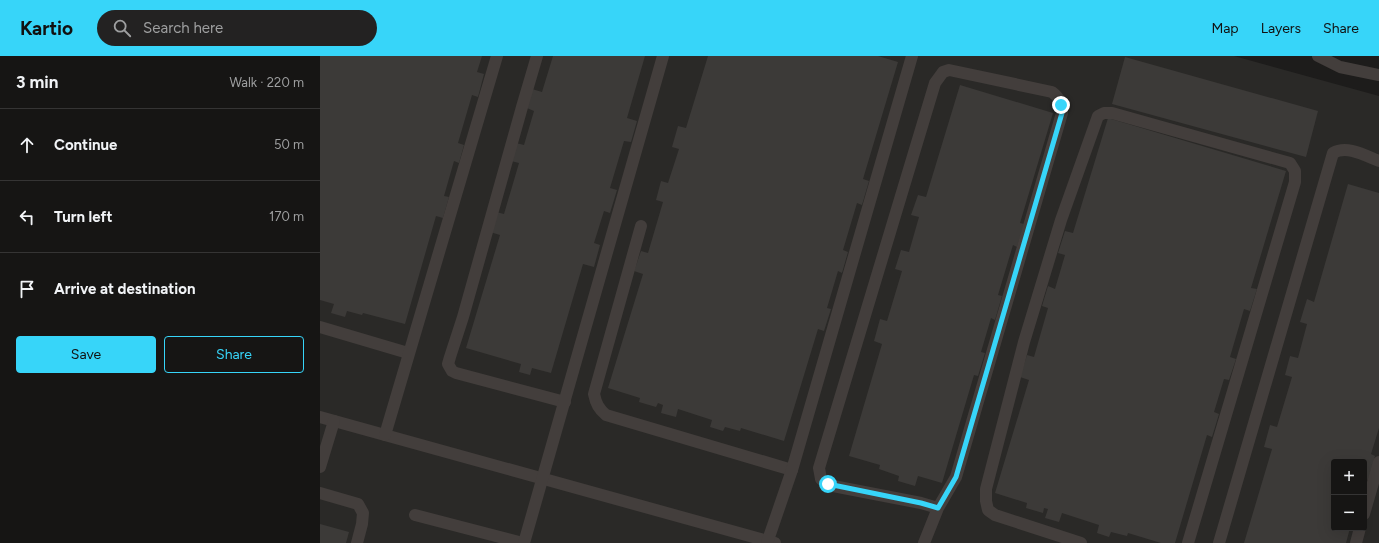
<!DOCTYPE html>
<meta charset="utf-8">
<style>
body{margin:0;font-family:Figtree,sans-serif;background:#232222;color:#f1f3f6}
.controls{position:absolute;right:12px;bottom:12px;display:grid;overflow:hidden;border-radius:4px;box-shadow:0 4px 16px #0002}
.controls button{width:36px;height:36px;display:grid;place-items:center;padding:0;border:0;border-bottom:1px solid #353434;background:#161514;color:#f1f3f6;font:20px sans-serif}
.stop{position:absolute;width:12px;height:12px;margin:-9px;border:3px solid #37d5f9;border-radius:50%;background:#fff}
.stop.end{background:#37d5f9;border-color:#fff;box-shadow:0 1px 4px #0008}
.list{margin:0;padding:0;list-style:none}
h2{display:flex;justify-content:space-between;align-items:center;height:52px;margin:0;padding:0 16px;font-size:17px}
h2 small{font-size:13px;font-weight:400;color:#9e9fa0}
.list li{display:grid;grid-template-columns:26px 1fr auto;gap:12px;align-items:center;box-sizing:border-box;height:72px;padding:0 16px;border-top:1px solid #353434}
.list b{display:block;font-size:15px;white-space:nowrap}
.list em{font-size:13px;font-style:normal;color:#9e9fa0}
.actions{display:flex;gap:8px;padding:12px 16px}
.actions a{flex:1;padding:9px 0;border:1px solid #37d5f9;border-radius:4px;text-align:center;font-size:14px;color:#37d5f9}
.actions .main{background:#37d5f9;color:#111}
.icon{flex:none;width:22px;height:22px;fill:none;stroke:currentColor;stroke-width:2;stroke-linecap:round;stroke-linejoin:round}
.map{position:relative;flex:none;width:1059px;height:487px;overflow:hidden}
header{display:flex;align-items:center;gap:24px;box-sizing:border-box;height:56px;padding:0 20px;background:#37d5f9;color:#111}
header strong{font-size:19px}
nav{display:flex;gap:22px;margin-inline-start:auto;font-size:14px}
.search{width:280px;height:36px;background:#232222;display:flex;align-items:center;gap:10px;box-sizing:border-box;padding:0 14px;border-radius:22px;color:#9e9fa0;font-size:15px}
main{display:flex}
aside{flex:1;background:#161514}
.map>svg:first-child{display:block}
.built{fill:#2a2927;fill-rule:evenodd}
.building{fill:#3c3a38}
.lines{fill:none;stroke-linecap:round;stroke-linejoin:round}
.minor{stroke:#433e3c;stroke-width:12}
.route{stroke:#37d5f9;stroke-width:5}
</style>
<header>
<strong>Kartio</strong>
<div class="search"><svg class="icon" aria-label="search" viewBox="0 0 24 24"><circle cx="10" cy="10" r="6"/><path d="M15 15l6 6"/></svg>Search here</div>
<nav><a>Map</a><a>Layers</a><a>Share</a></nav>
</header>
<main>
<aside>
<h2>3 min<small>Walk · 220 m</small></h2>
<ul class="list">
<li><svg class="icon" aria-label="ahead" viewBox="0 0 24 24"><path d="M12 20V5M6 11l6-6 6 6"/></svg><div><b>Continue</b></div><em>50 m</em></li>
<li><svg class="icon" aria-label="left" viewBox="0 0 24 24"><path d="M17 20v-9H6M10 6l-5 5 5 5"/></svg><div><b>Turn left</b></div><em>170 m</em></li>
<li><svg class="icon" aria-label="arrive" viewBox="0 0 24 24"><path d="M6 21V4h12l-3 4 3 4H6"/></svg><div><b>Arrive at destination</b></div></li>
</ul>
<div class="actions"><a class="main">Save</a><a>Share</a></div>
</aside>
<div class="map">
<svg width="1059" height="487" viewBox="0 0 1059 487">
<rect width="100%" height="100%" fill="#1d1c1b"/>
<!-- built -->
<path class="built" d="M0 0H914L1059 40V487H0ZM1014 406H1044V472H1014Z"/>
<!-- building -->
<g class="building">
<path d="M0 0H162L157 16 164 18 158 41 152 39 138 87 144 89 139 107 134 105 124 140 129 141 123 162 116 160 85 268 43 257 42 259 27 255 25 261 11 257 14 248 0 244Z"/>
<path d="M233 0H325L307 62 317 65 311 86 304 85 290 132 297 134 290 157 284 155 274 187 280 189 274 211 263 208 231 317 212 312 210 319 199 316 201 308 146 292 180 179 170 176 176 156 184 158 199 107 191 105 196 87 204 89 214 55 207 52 212 33 222 36Z"/>
<path d="M388 0H558L578 6 543 123 549 125 542 149 537 147 523 194 528 196 522 217 518 215 507 252 511 253 504 275 498 273 464 385 421 372 420 375 405 371 403 375 390 371 392 364 358 353 356 361 341 357 343 349 338 347 336 351 319 346 320 342 288 332 323 218 314 215 321 195 328 197 343 146 336 144 341 125 348 127 359 93 352 91 358 70 366 72Z"/>
<path d="M805 1 998 55 986 101 792 48Z"/>
<path d="M640 29 733 57 700 167 704 168 697 191 693 189 678 239 682 240 675 264 671 262 661 296 665 297 658 320 654 319 622 427 598 420 595 430 578 425 579 420 559 413 560 409 529 400 562 288 554 285 560 263 567 265 582 215 575 213 581 194 589 196 599 161 591 159 598 139 606 141Z"/>
<path d="M788 62 966 115 931 232 937 233 930 255 924 253 910 301 916 303 909 324 904 323 894 356 899 358 892 381 887 379 855 487H841L808 477 807 480 791 476 789 481 777 477 779 469 742 457 739 466 725 462 728 453 724 452 723 457 706 452 707 447 675 437 709 324 700 321 707 299 714 301 728 252 722 250 728 230 735 233 745 199 738 197 745 175 753 177Z"/>
<path d="M1028 128 1059 137V372L1051 398 1055 400 1048 424 1044 422V406H1014V472H1030L1026 487H924L952 393 944 391 950 369 957 371 972 321 965 319 970 300 978 302 987 268 980 266 987 243 994 246Z"/>
<path d="M0 468 29 476 26 487H0Z"/>
</g>
<g class="lines">
<!-- minor -->
<g class="minor">
<path d="M217 0 202 51 143 261 130 301 128 308 132 315 136 317 245 346"/>
<path d="M998 0 1020 11 1059 19"/>
<path d="M321 170 274 338C276 348 279 353 286 359L472 414"/>
<path d="M0 271 88 297"/>
<path d="M0 361 455 487"/>
<path d="M65 379 177 0"/>
<path d="M0 411 14 365"/>
<path d="M0 437 38 448 43 457 42 468 37 487"/>
<path d="M1044 458 1059 406"/>
<path d="M95 459 203 487"/>
<path d="M204 487 343 0"/>
<path d="M447 487 472 414 592 0"/>
<path d="M604 487 618 452 636 421 742 57C741 47 740 42 732 36L629 14 623 16 615 27 499 412 501 423 508 429 601 447 618 452"/>
<path d="M761 487 675 459 668 454 666 445V433L704 286 741 164 778 60 784 57H792L970 107 975 115V126L868 487"/>
<path d="M899 487 1013 97C1027 89 1044 99 1059 105"/>
<path d="M1036 487 1040 472"/>
</g>
</g>
<g class="lines">
<!-- route -->
<path class="route" d="M508 428 601 447 618 452 636 421 742 57 741 49"/>
</g>
</svg>
<div class="controls">
<button>+</button>
<button>−</button>
</div>
<div class="stop" style="left:508px;top:428px"></div>
<div class="stop end" style="left:741px;top:49px"></div>
</div>
</main>
